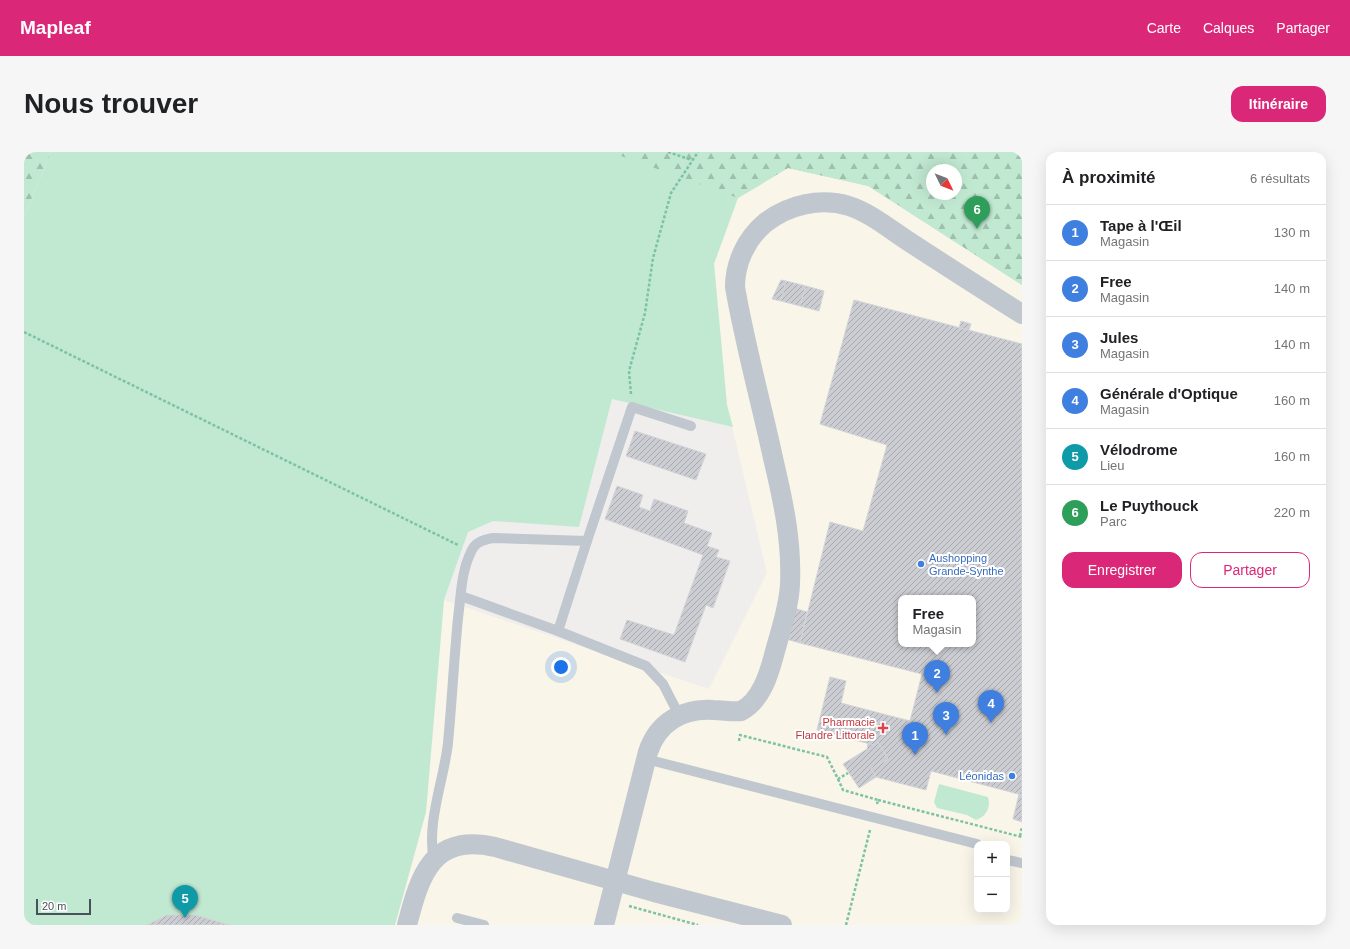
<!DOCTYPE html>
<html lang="fr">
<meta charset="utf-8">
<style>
body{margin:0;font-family:Helvetica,sans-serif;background:#f6f6f6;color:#202124}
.controls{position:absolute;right:12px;bottom:12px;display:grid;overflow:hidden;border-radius:8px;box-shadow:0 4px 16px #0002}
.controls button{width:36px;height:36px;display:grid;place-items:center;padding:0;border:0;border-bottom:1px solid #e0e0e0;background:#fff;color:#202124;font:20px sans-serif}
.compass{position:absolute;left:902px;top:12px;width:36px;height:36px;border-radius:50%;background:#fff;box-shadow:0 4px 16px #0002;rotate:133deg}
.scale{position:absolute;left:12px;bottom:10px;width:55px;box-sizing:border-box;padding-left:4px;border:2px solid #485058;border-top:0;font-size:11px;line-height:14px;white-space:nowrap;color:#485058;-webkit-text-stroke:3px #fff;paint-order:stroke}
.you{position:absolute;left:537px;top:515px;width:14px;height:14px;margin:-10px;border:3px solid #fff;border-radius:50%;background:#1a73e8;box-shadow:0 0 0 6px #1a73e833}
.badge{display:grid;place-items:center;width:26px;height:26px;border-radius:50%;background:#db2777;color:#fff;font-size:13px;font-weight:700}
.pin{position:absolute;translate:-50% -33px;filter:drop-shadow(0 1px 2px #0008)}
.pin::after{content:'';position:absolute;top:21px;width:14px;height:12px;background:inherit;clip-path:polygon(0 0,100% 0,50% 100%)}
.popup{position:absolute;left:874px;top:443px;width:78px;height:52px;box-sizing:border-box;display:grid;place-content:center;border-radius:8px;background:#fff;filter:drop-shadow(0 1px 3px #0005);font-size:13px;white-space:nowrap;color:#757577}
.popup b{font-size:15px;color:#202124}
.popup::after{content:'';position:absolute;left:50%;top:100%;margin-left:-8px;border:8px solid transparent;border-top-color:#fff}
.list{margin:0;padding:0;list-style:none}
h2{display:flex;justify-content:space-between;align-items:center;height:52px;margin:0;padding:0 16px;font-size:17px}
h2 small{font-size:13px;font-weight:400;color:#757577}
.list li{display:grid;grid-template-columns:26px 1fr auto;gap:12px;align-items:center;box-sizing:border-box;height:56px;padding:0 16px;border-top:1px solid #e0e0e0}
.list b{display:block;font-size:15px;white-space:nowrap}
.list p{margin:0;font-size:13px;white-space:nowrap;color:#757577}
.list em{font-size:13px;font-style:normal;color:#757577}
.actions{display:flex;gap:8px;padding:12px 16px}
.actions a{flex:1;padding:9px 0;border:1px solid #db2777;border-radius:12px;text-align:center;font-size:14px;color:#db2777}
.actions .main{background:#db2777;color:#fff}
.map{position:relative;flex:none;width:998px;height:773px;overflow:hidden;border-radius:12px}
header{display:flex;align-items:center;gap:24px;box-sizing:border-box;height:56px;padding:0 20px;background:#db2777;color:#fff}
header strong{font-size:19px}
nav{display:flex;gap:22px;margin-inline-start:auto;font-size:14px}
.intro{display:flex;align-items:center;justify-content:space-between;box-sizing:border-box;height:96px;padding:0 24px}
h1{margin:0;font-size:28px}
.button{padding:10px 18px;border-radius:12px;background:#db2777;color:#fff;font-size:14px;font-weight:700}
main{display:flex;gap:24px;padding:0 24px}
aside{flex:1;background:#fff;border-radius:12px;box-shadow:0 4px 16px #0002}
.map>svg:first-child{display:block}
.commercial{fill:#f9f5e8;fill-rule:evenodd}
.green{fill:#c1e9d2;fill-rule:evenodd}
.forest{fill:url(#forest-firs);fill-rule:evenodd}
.building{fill:url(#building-hatch);stroke:#d2d4d8;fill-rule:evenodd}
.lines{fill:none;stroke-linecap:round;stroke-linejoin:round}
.path{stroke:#7dc2a3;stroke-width:2.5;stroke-dasharray:3 2;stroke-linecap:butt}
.service{stroke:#c0c7ce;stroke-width:10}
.minor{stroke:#c0c7ce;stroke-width:20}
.shop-dot{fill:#3f7fe0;stroke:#fff;stroke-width:1.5}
.health-dot{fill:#e0444e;stroke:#fff;stroke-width:1.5}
.labels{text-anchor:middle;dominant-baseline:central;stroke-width:4;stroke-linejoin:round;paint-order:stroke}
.shop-label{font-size:11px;fill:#366cbe;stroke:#fff;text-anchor:start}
.health-label{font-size:11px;fill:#be3a42;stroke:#fff;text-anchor:end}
</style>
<header>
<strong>Mapleaf</strong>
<nav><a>Carte</a><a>Calques</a><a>Partager</a></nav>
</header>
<div class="intro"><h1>Nous trouver</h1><a class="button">Itinéraire</a></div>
<main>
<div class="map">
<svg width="998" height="773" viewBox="0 0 998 773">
<defs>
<pattern id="forest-firs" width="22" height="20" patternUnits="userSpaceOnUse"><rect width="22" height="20" fill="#c1e9d2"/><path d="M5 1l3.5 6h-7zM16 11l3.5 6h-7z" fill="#9fbfad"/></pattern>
<pattern id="building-hatch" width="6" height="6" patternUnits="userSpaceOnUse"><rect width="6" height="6" fill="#cccdd2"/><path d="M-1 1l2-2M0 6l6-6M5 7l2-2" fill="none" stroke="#a8a9ad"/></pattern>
</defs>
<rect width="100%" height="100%" fill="#f0eeed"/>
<!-- commercial -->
<path class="commercial" d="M764 16 845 34 998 133V773H371L402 660 420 448 685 537 743 421 703 253 690 112 714 46ZM877 446H949V492H877ZM953 692H983V758H953Z"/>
<!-- green -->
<g class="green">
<path d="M27 0H998V133L844 34 764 16 714 46 690 112 703 253 709 275 588 247 555 375 469 369 444 380 420 448 402 660 371 773H0V65ZM908 18H932V42H908Z"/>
<path d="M915 632 964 645C967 655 963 664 952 668L943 663 913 656 910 650Z"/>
</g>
<!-- forest -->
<g class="forest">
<path d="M0 0H27L0 65Z"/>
<path d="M586 0H998V133L845 34 764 16 714 46ZM908 18H932V42H908Z"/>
</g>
<!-- building -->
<g class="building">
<path d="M757 128 762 129 757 149 748 147Z"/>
<path d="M762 129 782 134 776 154 757 149Z"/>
<path d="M782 134 800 139 795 159 776 154Z"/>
<path d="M830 148 998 192V643L907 619 902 638 852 625 847 617 864 607 854 590 850 593 793 578 806 525 822 529 817 551 886 569 898 522 776 491 806 370 839 379 863 293 796 272ZM877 446H949V492H877Z"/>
<path d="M937 169 947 172 945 178 935 176Z"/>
<path d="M611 279 682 302 672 328 602 304Z"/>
<path d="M593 334 619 343 615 355 626 359 630 347 664 359 660 371 688 381 683 394 695 398 692 405 706 409 689 456 682 453 661 510 596 487 603 468 650 483 679 403 581 367Z"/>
<path d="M770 456 783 460 776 491 762 487Z"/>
<path d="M854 590 864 607 847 617 852 625 835 636 819 612 843 597 844 591 850 593Z"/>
<path d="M995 642 998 643V670L989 667Z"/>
<path d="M143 763H171L206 773H123Z"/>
</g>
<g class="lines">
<!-- path -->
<g class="path">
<path d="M644 0 668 8"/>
<path d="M0 180 434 393"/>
<path d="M607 242 605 219 621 161 629 106 647 41 674 0"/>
<path d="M715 589 716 583 803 605 814 627 824 621"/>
<path d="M814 627 819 638 854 648 853 652"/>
<path d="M854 648 998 685"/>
<path d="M996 684 998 675"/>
<path d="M605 754 674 773"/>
<path d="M822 773 846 678"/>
</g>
<!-- service -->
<g class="service">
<path d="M563 389 608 255 667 274"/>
<path d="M437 444 534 479 622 514 639 532 655 563"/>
<path d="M622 607 953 692"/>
<path d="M410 708C402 671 420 628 424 591 428 549 430 507 434 466 437 444 437 420 447 400 451 390 459 388 469 386L563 389 534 479"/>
<path d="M983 708 998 711"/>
<path d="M433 766 460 773"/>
</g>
<!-- minor -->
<g class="minor">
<path d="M383 773C396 723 408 681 471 695L630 740 758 773"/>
<path d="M580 773 624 600C634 570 659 556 689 558 699 558 708 560 717 559 737 549 745 522 750 503 756 480 765 456 766 432 768 389 759 348 749 306 737 250 721 193 711 135 711 111 722 87 741 71 764 53 796 45 825 54 847 61 868 79 887 91 924 115 961 139 998 162"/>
</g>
</g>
<!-- markers -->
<g class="shop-dot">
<circle cx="897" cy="412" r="4"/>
<circle cx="988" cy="624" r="4"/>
</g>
<path class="health-dot" d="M857 570h4v4h4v4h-4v4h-4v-4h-4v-4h4z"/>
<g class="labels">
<!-- shop labels -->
<g class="shop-label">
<text x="905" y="406">Aushopping<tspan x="905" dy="13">Grande-Synthe</tspan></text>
<text x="980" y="624" text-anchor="end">Léonidas</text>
</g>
<!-- health labels -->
<g class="health-label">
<text x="851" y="570">Pharmacie<tspan x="851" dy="13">Flandre Littorale</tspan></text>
</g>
</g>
</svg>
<div class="controls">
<button>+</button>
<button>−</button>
</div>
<svg class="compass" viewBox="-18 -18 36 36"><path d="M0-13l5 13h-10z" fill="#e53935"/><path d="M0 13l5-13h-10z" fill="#757577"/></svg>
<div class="scale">20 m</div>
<div class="you"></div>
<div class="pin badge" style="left:891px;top:603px;background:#3f7fe0">1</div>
<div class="pin badge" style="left:913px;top:541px;background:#3f7fe0">2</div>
<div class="popup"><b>Free</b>Magasin</div>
<div class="pin badge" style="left:922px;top:583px;background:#3f7fe0">3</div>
<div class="pin badge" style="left:967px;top:571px;background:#3f7fe0">4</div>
<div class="pin badge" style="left:161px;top:766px;background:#0f9aa8">5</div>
<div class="pin badge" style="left:953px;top:77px;background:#2e9e5b">6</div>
</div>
<aside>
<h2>À proximité<small>6 résultats</small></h2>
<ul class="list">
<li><span class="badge" style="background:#3f7fe0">1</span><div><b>Tape à l'Œil</b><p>Magasin</p></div><em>130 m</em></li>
<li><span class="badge" style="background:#3f7fe0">2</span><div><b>Free</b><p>Magasin</p></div><em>140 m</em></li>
<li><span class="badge" style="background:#3f7fe0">3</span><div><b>Jules</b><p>Magasin</p></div><em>140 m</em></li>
<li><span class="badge" style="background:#3f7fe0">4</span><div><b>Générale d'Optique</b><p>Magasin</p></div><em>160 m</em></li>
<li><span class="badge" style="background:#0f9aa8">5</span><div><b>Vélodrome</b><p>Lieu</p></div><em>160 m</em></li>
<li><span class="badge" style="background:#2e9e5b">6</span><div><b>Le Puythouck</b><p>Parc</p></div><em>220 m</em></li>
</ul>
<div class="actions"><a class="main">Enregistrer</a><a>Partager</a></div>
</aside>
</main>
